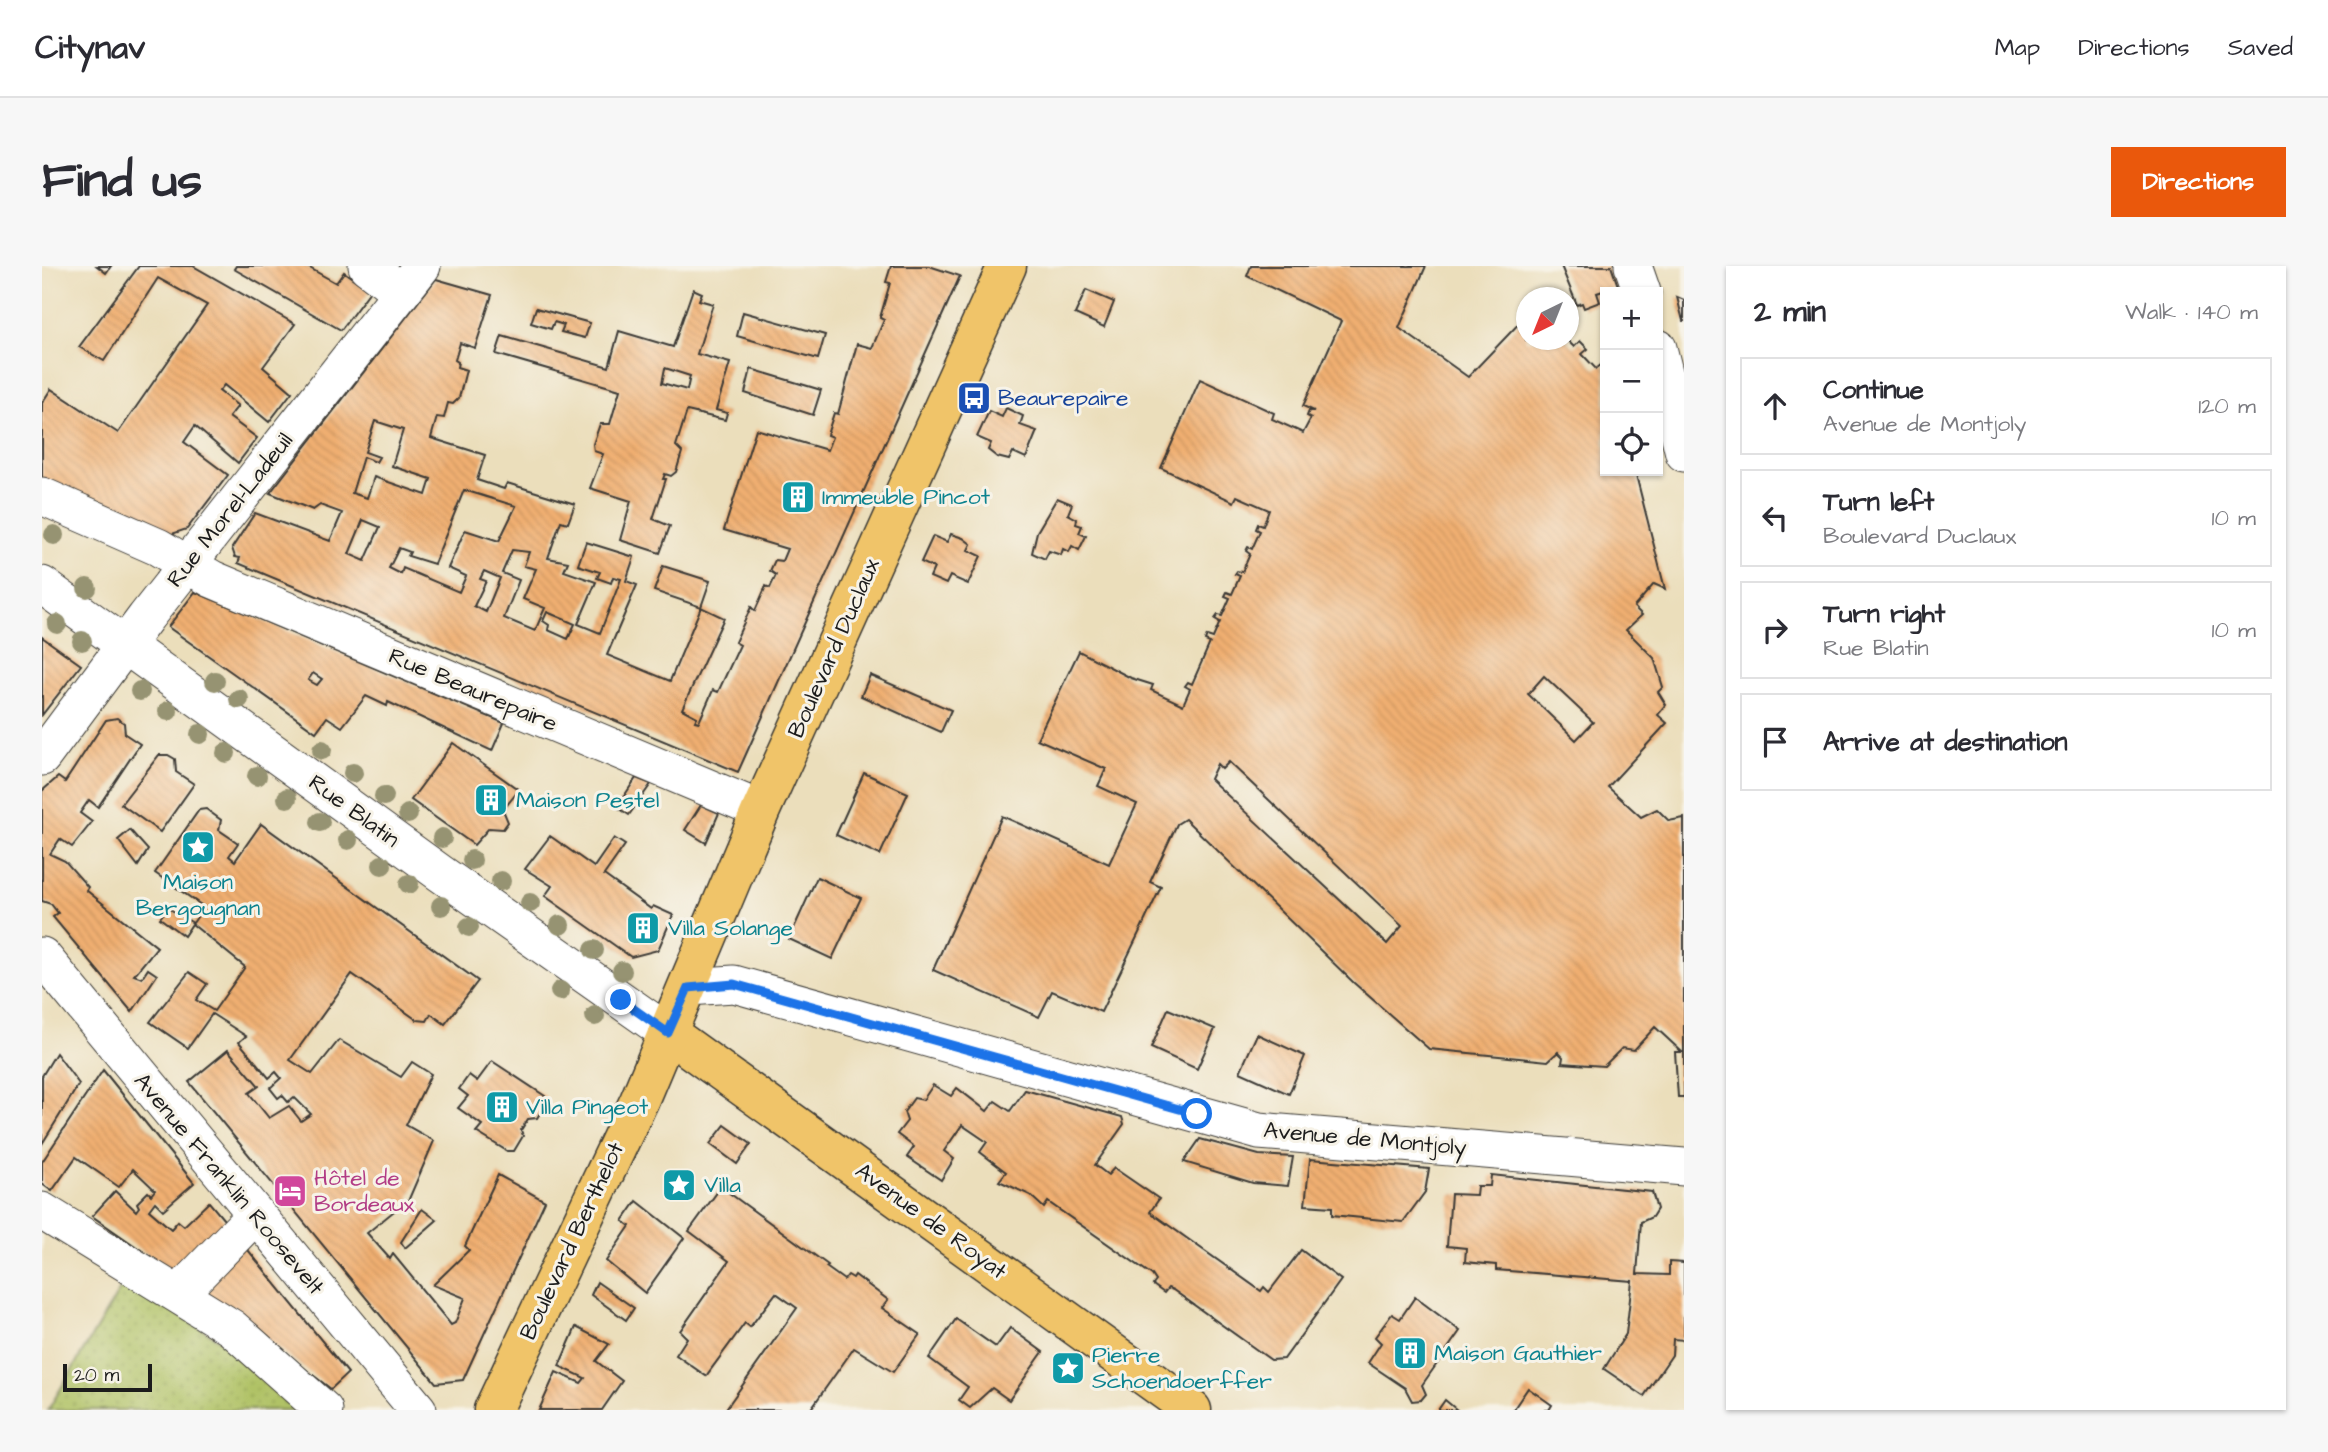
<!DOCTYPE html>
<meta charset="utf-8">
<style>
body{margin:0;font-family:"Architects Daughter",sans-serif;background:#f7f7f7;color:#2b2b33}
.controls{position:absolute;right:21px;top:21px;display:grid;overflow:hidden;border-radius:0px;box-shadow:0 2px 5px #0004}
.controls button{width:63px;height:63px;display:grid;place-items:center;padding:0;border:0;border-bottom:2px solid #e1e1e2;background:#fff;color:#2b2b33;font:35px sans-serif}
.compass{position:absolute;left:1474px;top:21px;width:63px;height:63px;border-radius:50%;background:#fff;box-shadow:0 2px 5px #0004;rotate:223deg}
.scale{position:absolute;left:21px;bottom:18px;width:89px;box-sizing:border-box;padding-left:7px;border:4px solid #1c1c1c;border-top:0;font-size:19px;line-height:24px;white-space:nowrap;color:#1c1c1c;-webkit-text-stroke:5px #f7f3e8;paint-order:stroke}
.stop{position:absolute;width:21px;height:21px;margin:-16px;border:5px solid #1a73e8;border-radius:50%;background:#fff}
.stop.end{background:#1a73e8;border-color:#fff;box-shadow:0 2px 7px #0008}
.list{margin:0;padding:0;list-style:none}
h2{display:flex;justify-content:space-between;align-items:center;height:91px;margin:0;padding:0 28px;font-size:30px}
h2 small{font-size:23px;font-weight:400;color:#7c7c81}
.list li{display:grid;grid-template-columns:46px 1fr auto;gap:21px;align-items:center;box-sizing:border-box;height:98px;margin:0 14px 14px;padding:0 14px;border:2px solid #e1e1e2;border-radius:0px}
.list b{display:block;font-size:26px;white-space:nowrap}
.list p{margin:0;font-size:23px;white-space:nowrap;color:#7c7c81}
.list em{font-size:23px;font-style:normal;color:#7c7c81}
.icon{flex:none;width:38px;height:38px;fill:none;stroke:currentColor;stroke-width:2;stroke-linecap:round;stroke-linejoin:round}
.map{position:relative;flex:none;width:1642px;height:1144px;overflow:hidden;border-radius:0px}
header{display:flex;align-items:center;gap:42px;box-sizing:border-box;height:98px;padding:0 35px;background:#fff;border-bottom:2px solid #e1e1e2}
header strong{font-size:33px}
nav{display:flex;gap:38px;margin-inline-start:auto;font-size:24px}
.intro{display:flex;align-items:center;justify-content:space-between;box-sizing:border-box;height:168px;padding:0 42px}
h1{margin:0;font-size:49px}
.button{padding:18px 32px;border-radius:0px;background:#ea580c;color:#fff;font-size:24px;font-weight:700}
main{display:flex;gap:42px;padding:0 42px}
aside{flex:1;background:#fff;border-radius:0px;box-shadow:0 2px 5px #0004}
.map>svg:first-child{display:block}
.park{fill:url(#park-dots);stroke:#666f41;stroke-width:2}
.building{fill:url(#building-back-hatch);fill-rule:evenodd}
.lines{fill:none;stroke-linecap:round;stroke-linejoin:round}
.minor-casing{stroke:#3b3934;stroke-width:39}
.major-casing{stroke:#3b3934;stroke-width:41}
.minor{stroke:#fff;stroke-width:37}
.major{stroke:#f0c469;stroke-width:38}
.tree{fill:#969372}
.route{stroke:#1a73e8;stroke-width:9}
.labels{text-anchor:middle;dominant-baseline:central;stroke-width:6;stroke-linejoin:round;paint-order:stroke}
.transit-label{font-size:23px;fill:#164399;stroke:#f7f3e8;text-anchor:start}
.culture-label{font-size:23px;fill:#0d838f;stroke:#f7f3e8;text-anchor:start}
.street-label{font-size:23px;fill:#1c1c1c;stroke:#f7f3e8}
.hotel-label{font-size:23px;fill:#b23c85;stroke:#f7f3e8;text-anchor:start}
</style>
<header>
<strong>Citynav</strong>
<nav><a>Map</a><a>Directions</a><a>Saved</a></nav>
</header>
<div class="intro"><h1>Find us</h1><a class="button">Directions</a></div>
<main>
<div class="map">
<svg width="1642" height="1144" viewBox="0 0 1642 1144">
<defs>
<pattern id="park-dots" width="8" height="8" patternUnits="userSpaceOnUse" patternTransform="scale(1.75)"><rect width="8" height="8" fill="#b0c266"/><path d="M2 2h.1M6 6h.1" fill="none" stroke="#97a658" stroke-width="1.8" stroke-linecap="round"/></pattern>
<pattern id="building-back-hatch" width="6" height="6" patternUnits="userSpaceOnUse" patternTransform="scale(1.75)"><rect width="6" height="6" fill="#f0af71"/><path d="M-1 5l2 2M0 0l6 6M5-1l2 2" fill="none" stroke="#cd9661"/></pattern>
</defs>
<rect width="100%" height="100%" fill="#f7f3e8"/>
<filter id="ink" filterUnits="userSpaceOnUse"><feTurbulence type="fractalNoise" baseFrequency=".0143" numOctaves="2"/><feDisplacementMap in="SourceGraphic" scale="14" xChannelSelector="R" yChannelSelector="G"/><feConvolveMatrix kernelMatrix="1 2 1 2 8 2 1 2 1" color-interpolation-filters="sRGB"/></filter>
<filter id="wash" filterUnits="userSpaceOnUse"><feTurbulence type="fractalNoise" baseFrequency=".00686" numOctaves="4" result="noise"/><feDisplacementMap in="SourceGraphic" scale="28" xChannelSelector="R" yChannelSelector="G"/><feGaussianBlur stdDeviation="1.57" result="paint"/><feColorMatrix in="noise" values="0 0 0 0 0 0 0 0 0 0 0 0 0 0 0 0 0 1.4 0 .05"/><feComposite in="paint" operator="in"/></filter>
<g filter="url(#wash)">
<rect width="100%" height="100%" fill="#ebdebb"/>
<!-- park -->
<path class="park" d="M83 1015 187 1080 257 1144H6Z"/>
<g id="blocks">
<!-- building -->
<g class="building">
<path d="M55 0H69L64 7Z"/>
<path d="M97 0H151L253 58 221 101 250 126 227 156 182 119 177 125 196 140 187 151 215 172 196 197 153 160 142 176 186 209 145 263 127 269 0 215V137L9 123 76 167 165 39 116 12 62 95 37 81Z"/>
<path d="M194 0H264L294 17 302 6 328 25 299 64 192 3Z"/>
<path d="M849 0H887L918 10 696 506 196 297 198 292 193 291 190 282 213 247 288 275 300 247 278 239 271 244 228 227 394 13 450 29 433 82 418 77 413 94 416 96 415 101 424 104 417 132 411 138 406 137 402 152 395 151 389 172 443 189 435 214 462 223 465 217 533 238 526 257 519 255 506 292 526 296 522 305 554 316 536 358 558 367 579 313 571 311 569 317 555 312 558 306 536 299 544 276 592 291 584 315 595 319 565 389 628 415 659 341 682 352 640 443 655 451 653 455 657 456 671 424 676 426 698 379 693 376 709 341 713 345 724 320 728 322 734 309 728 305 733 294 740 295 745 283 682 264 714 163 785 184 790 171 785 169 792 147 796 148 815 78 830 82 842 54 838 52 848 17 844 16ZM333 155 361 164 350 200 389 213 384 229 332 211 325 232 310 227 321 191 334 196 337 191 323 186ZM422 224 474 240 457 275 423 264 406 302 424 310 417 326 361 302 359 308 347 302 357 282 368 286 366 290 392 298ZM321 254 338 261 323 295 307 288ZM470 284 487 286 482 300 494 303 481 333 503 342 493 365 462 352 477 314 460 307ZM442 305 458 312 444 346 432 340 444 315 438 313ZM505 346 533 358 526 373 506 364 507 359 501 355Z"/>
<path d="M1209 0H1384L1357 62 1426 111 1484 50V74H1525L1532 81 1538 75 1546 83 1540 88 1554 103 1560 98 1563 101V205H1593L1623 323 1612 318 1592 341 1600 349 1584 364 1612 392 1621 421 1616 426 1624 439 1616 449 1625 457 1566 521 1599 551 1615 543 1627 555 1642 552V831H1636L1633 786H1640L1613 761 1592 784 1580 782 1562 800 1520 797 1521 791 1516 786 1506 795 1387 783 1312 717 1143 553 1135 558 1108 616 1119 621 1059 746 1010 725 997 751 891 704 960 550 1067 598 1095 538 1056 520 1064 503 995 473 1037 385 1089 412 1111 419 1109 424 1141 439 1148 423 1143 420 1146 416 1150 418 1168 377 1163 375 1165 370 1171 372 1178 356 1173 353 1176 349 1180 350 1188 332 1183 330 1185 326 1190 328 1198 310 1193 308 1195 305 1200 306 1208 288 1204 285 1206 281 1210 283 1218 265 1214 263 1216 258 1221 260 1227 244 1195 230 1192 236 1119 202 1158 113 1232 147 1230 153 1261 167 1269 152 1265 150 1267 145H1272L1261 140 1299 55 1205 10ZM1502 410 1551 456 1534 474 1486 428ZM1187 496 1360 660 1345 678 1168 513 1175 498 1180 503Z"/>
<path d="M1519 0H1569L1576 20 1555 27 1558 36 1542 42 1540 37 1535 39Z"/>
<path d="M651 23 660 27 657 34 671 38 655 88 688 97 674 144 685 147 683 154 645 145 634 180 640 186 634 206 629 210 623 208 621 213H624L611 253 628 260 618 287 578 274 589 235 548 222 561 188 552 185 551 178 558 158H568L578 124 454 88 460 70 567 101 577 65 631 81ZM623 102 648 110 645 124 620 117Z"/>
<path d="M1044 24 1072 36 1062 61 1033 48Z"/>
<path d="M1635 31 1642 34V55H1641Z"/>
<path d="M494 42 548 57 543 72 519 66 522 59 512 56 509 63 489 57Z"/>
<path d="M701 46 783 69 776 93 695 70Z"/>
<path d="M709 103 779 124 771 149 703 127Z"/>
<path d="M964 142 981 150 978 159 995 165 984 192 971 186 967 194 955 191 946 184 949 177 935 171 947 145 960 151Z"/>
<path d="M1015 232 1030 238 1026 248 1035 253 1034 258 1040 260 1037 267 1044 270 1037 284 1030 280 1027 286 1021 283 1019 289 1007 285 1003 293 990 287 995 266Z"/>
<path d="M909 268 921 272 929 278 926 284 939 290 926 318 908 310 904 318 888 311 892 302 879 296 891 270 905 276Z"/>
<path d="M621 300 668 315 659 341 612 325Z"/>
<path d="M153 326 462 457 450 485 346 436 345 440 324 430 300 461 285 451 274 466 126 361ZM271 407 280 413 275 419 266 414Z"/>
<path d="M0 371 39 399 0 449Z"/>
<path d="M828 409 909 444 899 466 819 430Z"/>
<path d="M75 452 82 457 83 468 98 478 56 541 47 534 38 547 50 556 30 581 18 573 8 588 23 595 46 621 44 624 115 681 92 709 100 712 106 703 115 709 90 746 11 651 16 647 9 638 0 635V525L16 511 23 516 64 454Z"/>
<path d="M411 477 477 524 461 544 466 556 461 563 447 562 432 579 369 534Z"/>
<path d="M117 489H126L133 493 134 506 152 518 118 566 79 538Z"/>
<path d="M822 507 866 527 838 589 794 569Z"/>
<path d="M594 512 609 518 587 549 575 541Z"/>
<path d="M659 539 677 547 664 577 643 564Z"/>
<path d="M164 543 179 554 177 564 196 577 187 590 193 595 219 558 436 715 403 758 389 748 385 755 375 754 310 708 248 794 270 808 297 774 359 811 370 796 389 808 364 859 392 875 367 933 325 967 348 993 351 988 409 1059 413 1057 423 1032 391 1019 427 984 423 980 456 909 503 935 421 1114 394 1117 147 816 186 784 217 820 207 827 227 852 247 840 259 855 269 848 252 831 246 836 240 829 236 832 228 822 239 812 234 806 227 812 197 776 204 770 170 748 146 782 108 756 147 706 165 718 154 734 172 745 203 701 150 658 142 670 118 652 126 642 151 657 162 641 113 607 157 544Z"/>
<path d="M88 564 106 584 96 600 76 574Z"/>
<path d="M508 570 552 601 572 572 583 579 562 609 609 643 611 640 631 649 616 684 589 691 503 630 510 620 483 603Z"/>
<path d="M775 611 819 632 790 693 747 673Z"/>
<path d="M1126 743 1173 763 1155 803 1109 782Z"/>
<path d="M1215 768 1263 790 1247 828 1198 806Z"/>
<path d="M14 787 37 818 0 878V810Z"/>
<path d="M450 795 503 830V839L495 852 486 853 479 864 481 870 472 885H465L434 866 440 859 416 842 426 830 417 823 427 809 435 815Z"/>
<path d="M61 804 152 917 121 944 113 936 107 944 129 963 136 955 142 960 167 936 187 960 141 1013 50 950 73 925 94 945 97 941 95 937 106 926 109 929 113 924 91 903 77 921 34 891 10 925 0 918V896Z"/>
<path d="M891 819 909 830 915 822 945 845 953 835 968 845 983 824 1080 851 1082 858 1053 899 1066 909 1072 902 1117 933 1108 946 1219 1025 1222 1021 1227 1026 1259 984 1299 1014 1242 1093 1229 1094 1131 1024 1126 1022 1122 1027 1111 1019 1114 1015 1110 1009 1006 936 1002 942 988 929 957 915 964 906 938 886 945 876 920 859 902 885 912 893 899 914 865 891 872 881 855 868 865 855 862 846 872 832 881 834Z"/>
<path d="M683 859 709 878 695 898 668 878Z"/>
<path d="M1158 873 1217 889 1251 891 1246 920 1211 917 1142 896Z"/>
<path d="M1268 893 1387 903 1383 926 1361 956 1290 949V941L1263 939Z"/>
<path d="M1449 909 1610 926 1615 943 1610 951 1599 956 1595 1008 1627 1009V996L1642 997V1074L1631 1073 1630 1089 1602 1130 1562 1103 1584 1068 1590 1015 1454 1004V999L1423 996 1424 982 1405 980 1409 928 1434 929 1435 920H1448Z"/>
<path d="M679 921 786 999 784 1001 802 1014 806 1009 811 1012 813 1009 846 1034 840 1042 878 1068 851 1106 812 1082 768 1144H683L755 1042 734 1027 708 1061 703 1057 664 1110 634 1089 645 1072 638 1065 687 995 647 965Z"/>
<path d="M595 935 642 972 603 1027 564 995 588 960 581 955Z"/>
<path d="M380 943 395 954 363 982 359 976Z"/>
<path d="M202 979 306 1107 289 1123 158 1022Z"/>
<path d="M555 1016 592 1042 584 1054 549 1029Z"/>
<path d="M1373 1031 1418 1065 1380 1119 1384 1128 1379 1134 1370 1135 1363 1122 1326 1097 1339 1077 1333 1071 1350 1048 1358 1053Z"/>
<path d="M914 1053 954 1081 968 1062 1001 1086 967 1134 950 1122 928 1142 917 1134 926 1121 887 1092Z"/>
<path d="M534 1061 567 1078 554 1095 580 1115 560 1144H497L514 1106 539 1117 543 1112 517 1100Z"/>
<path d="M1486 1122 1510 1139 1507 1144H1471Z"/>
<path d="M1403 1134 1415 1144H1396Z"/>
</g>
</g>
</g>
<g filter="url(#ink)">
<use href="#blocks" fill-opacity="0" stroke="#3b3934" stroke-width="2"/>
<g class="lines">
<!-- minor casing -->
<g class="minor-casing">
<g id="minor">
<path d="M325 0 359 26"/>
<path d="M1591 0 1600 26"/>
<path d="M1616 82 1642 187"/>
<path d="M0 230 116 281 170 313 719 544"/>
<path d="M0 319 398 607 626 767"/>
<path d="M0 491 104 351 380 0"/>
<path d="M0 690 376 1144"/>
<path d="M646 721 692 718 1217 865 1642 901"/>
<path d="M0 945 190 1062 282 1144"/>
<path d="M148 1016 213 949"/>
</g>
</g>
<!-- major casing -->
<g class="major-casing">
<g id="major">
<path d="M626 767 1150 1144"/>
<path d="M451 1144 597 835 719 544 965 0"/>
</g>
</g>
<!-- minor -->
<use href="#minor" class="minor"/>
<!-- major -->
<use href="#major" class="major"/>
</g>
<!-- trees -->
<g class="tree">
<circle cx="12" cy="269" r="10"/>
<circle cx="45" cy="322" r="10"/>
<circle cx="15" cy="358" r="10"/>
<circle cx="40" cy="375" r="10"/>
<circle cx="173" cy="415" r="10"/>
<circle cx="98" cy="425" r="10"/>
<circle cx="197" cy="433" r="10"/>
<circle cx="126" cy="445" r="10"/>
<circle cx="158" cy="468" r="10"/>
<circle cx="280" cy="484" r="10"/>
<circle cx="184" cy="487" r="10"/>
<circle cx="311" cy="507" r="10"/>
<circle cx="215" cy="510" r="10"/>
<circle cx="342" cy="530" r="10"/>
<circle cx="245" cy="532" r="10"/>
<circle cx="366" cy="548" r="10"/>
<circle cx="278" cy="556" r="10"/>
<circle cx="400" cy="572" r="10"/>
<circle cx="306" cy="574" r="10"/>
<circle cx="430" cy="594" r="10"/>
<circle cx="340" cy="599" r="10"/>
<circle cx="459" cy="615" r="10"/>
<circle cx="367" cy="618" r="10"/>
<circle cx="488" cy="637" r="10"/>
<circle cx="399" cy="640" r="10"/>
<circle cx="518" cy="659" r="10"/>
<circle cx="427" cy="661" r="10"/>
<circle cx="552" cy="684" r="10"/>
<circle cx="580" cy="705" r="10"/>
<circle cx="518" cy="725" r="10"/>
<circle cx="553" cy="750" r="10"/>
</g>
</g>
<g class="lines" filter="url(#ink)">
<!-- route -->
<path class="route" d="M579 734 626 767 646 722 692 718 1155 848"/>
</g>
<!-- icons -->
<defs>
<g id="bus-square" transform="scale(1.75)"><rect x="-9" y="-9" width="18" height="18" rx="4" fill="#1a4fb4" stroke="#f7f3e8"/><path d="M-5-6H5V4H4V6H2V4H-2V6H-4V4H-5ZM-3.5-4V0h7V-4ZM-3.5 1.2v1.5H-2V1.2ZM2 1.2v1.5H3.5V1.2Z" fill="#fff"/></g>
<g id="building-square" transform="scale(1.75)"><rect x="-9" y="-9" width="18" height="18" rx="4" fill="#0f9aa8" stroke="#f7f3e8"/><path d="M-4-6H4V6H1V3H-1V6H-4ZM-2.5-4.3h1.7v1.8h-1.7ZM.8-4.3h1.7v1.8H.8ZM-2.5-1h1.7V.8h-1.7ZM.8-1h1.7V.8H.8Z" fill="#fff"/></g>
<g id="sight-square" transform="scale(1.75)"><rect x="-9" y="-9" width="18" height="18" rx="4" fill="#0f9aa8" stroke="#f7f3e8"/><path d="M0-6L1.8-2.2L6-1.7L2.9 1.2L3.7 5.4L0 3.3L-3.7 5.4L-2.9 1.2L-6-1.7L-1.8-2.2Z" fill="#fff"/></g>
<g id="hotel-square" transform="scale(1.75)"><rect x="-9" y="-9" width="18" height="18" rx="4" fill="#d1479c" stroke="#f7f3e8"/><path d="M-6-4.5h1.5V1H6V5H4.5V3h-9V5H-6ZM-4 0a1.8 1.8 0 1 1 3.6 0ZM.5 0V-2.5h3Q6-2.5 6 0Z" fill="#fff"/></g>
</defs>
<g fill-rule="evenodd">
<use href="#bus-square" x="932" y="132"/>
<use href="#building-square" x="756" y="231"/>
<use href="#building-square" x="449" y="534"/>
<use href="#sight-square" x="156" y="581"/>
<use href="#building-square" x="601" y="662"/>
<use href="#building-square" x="460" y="841"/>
<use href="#sight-square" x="637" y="919"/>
<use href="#hotel-square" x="248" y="925"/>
<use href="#building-square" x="1368" y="1087"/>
<use href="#sight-square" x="1026" y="1102"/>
</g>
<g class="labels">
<!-- transit labels -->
<g class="transit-label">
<text x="956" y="132">Beaurepaire</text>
</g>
<!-- culture labels -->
<g class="culture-label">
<text x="780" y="231">Immeuble Pincot</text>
<text x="474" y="534">Maison Pestel</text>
<text x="156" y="616" text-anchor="middle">Maison<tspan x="156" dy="26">Bergougnan</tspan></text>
<text x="626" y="662">Villa Solange</text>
<text x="484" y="841">Villa Pingeot</text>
<text x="662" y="919">Villa</text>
<text x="1392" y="1087">Maison Gauthier</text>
<text x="1050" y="1089">Pierre<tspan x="1050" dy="26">Schoendoerffer</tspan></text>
</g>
<!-- street labels -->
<g class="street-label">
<text transform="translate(188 244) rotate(-52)">Rue Morel-Ladeuil</text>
<text transform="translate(792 382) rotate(-66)">Boulevard Duclaux</text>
<text transform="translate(431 424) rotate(23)">Rue Beaurepaire</text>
<text transform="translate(312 545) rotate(36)">Rue Blatin</text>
<text transform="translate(1323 873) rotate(5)">Avenue de Montjoly</text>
<text transform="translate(187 918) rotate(50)">Avenue Franklin Roosevelt</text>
<text transform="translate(889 955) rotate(36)">Avenue de Royat</text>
<text transform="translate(530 975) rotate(-65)">Boulevard Berthelot</text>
</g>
<!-- hotel labels -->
<g class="hotel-label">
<text x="272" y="912">Hôtel de<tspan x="272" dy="26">Bordeaux</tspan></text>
</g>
</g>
</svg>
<div class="controls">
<button>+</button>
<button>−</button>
<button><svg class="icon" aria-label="locate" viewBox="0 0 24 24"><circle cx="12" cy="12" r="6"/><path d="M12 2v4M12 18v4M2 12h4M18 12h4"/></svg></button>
</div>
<svg class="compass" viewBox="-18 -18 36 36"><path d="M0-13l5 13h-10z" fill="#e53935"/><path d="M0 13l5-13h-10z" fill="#7c7c81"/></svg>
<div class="scale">20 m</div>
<div class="stop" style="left:1155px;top:848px"></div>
<div class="stop end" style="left:579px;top:734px"></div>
</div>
<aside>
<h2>2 min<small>Walk · 140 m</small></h2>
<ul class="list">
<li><svg class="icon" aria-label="ahead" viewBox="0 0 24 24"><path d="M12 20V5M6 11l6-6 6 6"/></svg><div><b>Continue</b><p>Avenue de Montjoly</p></div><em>120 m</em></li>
<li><svg class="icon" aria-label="left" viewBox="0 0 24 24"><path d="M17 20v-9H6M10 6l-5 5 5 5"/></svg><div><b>Turn left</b><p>Boulevard Duclaux</p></div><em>10 m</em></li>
<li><svg class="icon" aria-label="right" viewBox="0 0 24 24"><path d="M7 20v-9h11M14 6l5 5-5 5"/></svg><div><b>Turn right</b><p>Rue Blatin</p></div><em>10 m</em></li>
<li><svg class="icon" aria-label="arrive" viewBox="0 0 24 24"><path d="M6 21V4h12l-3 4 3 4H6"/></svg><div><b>Arrive at destination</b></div></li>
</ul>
</aside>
</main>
